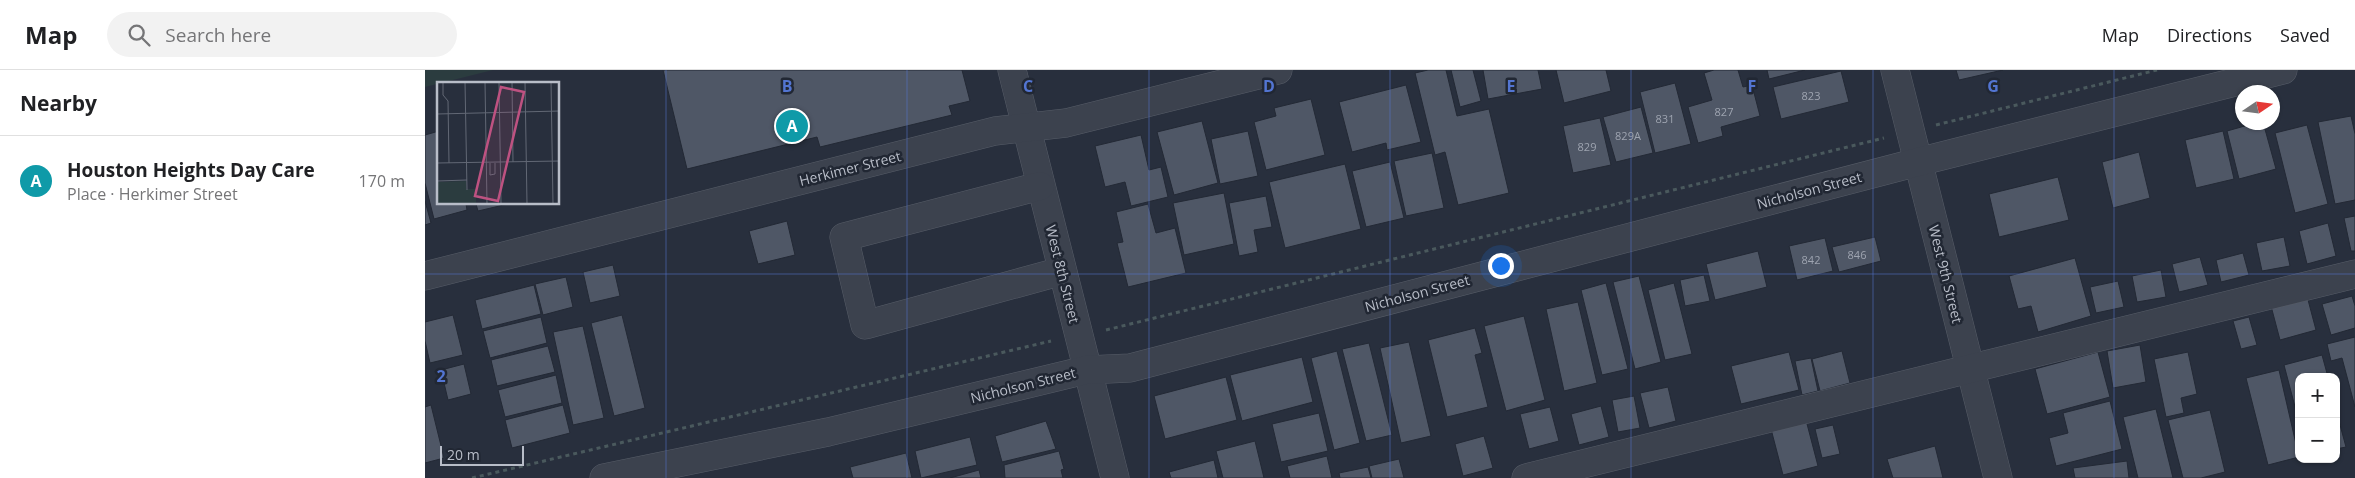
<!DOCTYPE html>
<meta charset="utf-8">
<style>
body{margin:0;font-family:"Open Sans",sans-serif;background:#f2f2f2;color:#202124}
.controls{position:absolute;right:15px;bottom:15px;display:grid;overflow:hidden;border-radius:10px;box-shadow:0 1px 4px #0004}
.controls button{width:45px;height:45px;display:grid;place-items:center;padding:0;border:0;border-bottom:1px solid #e0e0e0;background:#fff;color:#202124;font:25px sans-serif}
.compass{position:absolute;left:1810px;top:15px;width:45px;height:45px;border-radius:50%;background:#fff;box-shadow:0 1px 4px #0004;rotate:77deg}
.scale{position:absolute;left:15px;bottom:12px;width:84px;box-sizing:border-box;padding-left:5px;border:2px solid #b8bdc8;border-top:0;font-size:14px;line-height:18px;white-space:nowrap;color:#b8bdc8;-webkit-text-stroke:4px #212733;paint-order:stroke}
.you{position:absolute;left:1075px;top:195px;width:18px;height:18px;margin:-12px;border:4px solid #fff;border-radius:50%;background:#1a73e8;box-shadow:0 0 0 8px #1a73e833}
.badge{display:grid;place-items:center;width:32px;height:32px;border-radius:50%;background:#7c3aed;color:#fff;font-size:16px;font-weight:700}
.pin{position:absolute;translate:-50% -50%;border:2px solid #fff;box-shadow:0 1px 5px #0006}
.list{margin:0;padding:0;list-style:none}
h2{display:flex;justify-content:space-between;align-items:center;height:65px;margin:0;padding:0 20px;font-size:21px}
h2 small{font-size:16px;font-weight:400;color:#757577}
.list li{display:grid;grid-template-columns:32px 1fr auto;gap:15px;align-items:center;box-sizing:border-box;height:90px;padding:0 20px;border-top:1px solid #e0e0e0}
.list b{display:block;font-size:19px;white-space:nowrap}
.list p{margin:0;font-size:16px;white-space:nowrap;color:#757577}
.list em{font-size:16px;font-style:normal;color:#757577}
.icon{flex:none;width:28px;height:28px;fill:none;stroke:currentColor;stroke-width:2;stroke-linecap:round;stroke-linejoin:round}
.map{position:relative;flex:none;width:1930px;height:408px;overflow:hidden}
header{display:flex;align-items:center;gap:30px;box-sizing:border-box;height:70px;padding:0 25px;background:#fff;border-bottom:1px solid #e0e0e0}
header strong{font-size:24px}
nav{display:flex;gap:28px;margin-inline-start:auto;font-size:18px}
.search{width:350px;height:45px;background:#f2f2f2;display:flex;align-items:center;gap:12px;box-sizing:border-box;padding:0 18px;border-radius:28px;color:#757577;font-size:19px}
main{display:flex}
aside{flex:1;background:#fff}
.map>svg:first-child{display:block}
.green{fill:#2b3c3f}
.building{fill:#4f5766;stroke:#232935}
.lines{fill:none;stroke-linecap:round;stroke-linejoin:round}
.minor-casing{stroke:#575d68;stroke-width:29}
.path{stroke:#4a595d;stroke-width:3;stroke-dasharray:4 4;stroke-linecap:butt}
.minor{stroke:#3c424e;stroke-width:28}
.grid{fill:none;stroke:#5375d2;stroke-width:1;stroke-opacity:0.55}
.labels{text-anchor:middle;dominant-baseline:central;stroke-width:5;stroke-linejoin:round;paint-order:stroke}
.number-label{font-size:11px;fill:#9ea4b0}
.street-label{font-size:14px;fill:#b8bdc8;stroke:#212733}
.inset-road{fill:none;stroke:#626875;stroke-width:1}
.view{fill:#be5281;fill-opacity:0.15;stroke:#be5281;stroke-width:2.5}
.inset-edge{fill:none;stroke:#b8bdc8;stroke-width:2.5}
.grid-label{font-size:16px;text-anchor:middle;font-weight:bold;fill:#5375d2;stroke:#212733;stroke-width:5;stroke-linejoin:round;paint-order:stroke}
</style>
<header>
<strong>Map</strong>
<div class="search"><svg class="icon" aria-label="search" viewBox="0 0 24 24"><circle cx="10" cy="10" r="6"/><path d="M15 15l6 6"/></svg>Search here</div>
<nav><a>Map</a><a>Directions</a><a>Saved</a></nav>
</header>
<main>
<aside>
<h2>Nearby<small></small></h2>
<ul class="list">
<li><span class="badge" style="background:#0f9aa8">A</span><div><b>Houston Heights Day Care</b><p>Place · Herkimer Street</p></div><em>170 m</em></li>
</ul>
</aside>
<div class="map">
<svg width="1930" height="408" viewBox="0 0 1930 408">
<rect width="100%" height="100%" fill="#282f3d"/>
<!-- green -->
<path class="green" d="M0 0H68L0 17Z"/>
<!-- building -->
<g class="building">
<path d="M238 0H537L545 31 524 36 527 45 395 77 392 67 262 99Z"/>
<path d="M1003 0H1021L1032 46 1064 39 1084 123 1033 135 1020 82 1010 85 990 3Z"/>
<path d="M1026 0H1048L1056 31 1035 37Z"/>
<path d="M1058 0H1113L1117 19 1063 29Z"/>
<path d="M1131 0H1181L1186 21 1139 33Z"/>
<path d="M1289 0H1313L1318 17 1327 15 1335 46 1296 57 1298 66 1273 73 1263 37 1287 30 1279 3Z"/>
<path d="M1342 0H1380L1344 9Z"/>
<path d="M1531 0H1578L1534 10Z"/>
<path d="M1416 1 1424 32 1356 49 1348 17Z"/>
<path d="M1250 13 1266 74 1230 83 1215 22Z"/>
<path d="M981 15 996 72 962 80 961 73 927 82 914 32Z"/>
<path d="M886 29 900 85 841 100 829 52 851 46 849 38Z"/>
<path d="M1216 37 1228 83 1191 92 1178 47Z"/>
<path d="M1926 46 1930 64V130L1910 134 1893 52Z"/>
<path d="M1175 48 1186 95 1148 103 1138 56Z"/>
<path d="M777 51 793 113 749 125 732 62Z"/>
<path d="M1834 52H1838L1851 99 1814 109 1802 61Z"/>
<path d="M1882 55 1903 134 1870 143 1850 63Z"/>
<path d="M14 61V134H41L42 140 9 149 0 113V65Z"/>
<path d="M823 61 833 106 795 114 786 69Z"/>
<path d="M1798 61 1809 109 1771 118 1760 70Z"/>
<path d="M716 65 724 100 736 97 743 127 706 136 700 112 680 117 670 76Z"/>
<path d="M1714 82 1725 128 1688 138 1677 92Z"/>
<path d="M1007 83 1019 138 981 146 969 91Z"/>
<path d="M965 92 979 148 941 157 927 101Z"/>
<path d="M920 94 936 159 860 178 844 112Z"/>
<path d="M1633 107 1644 150 1574 167 1564 124Z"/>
<path d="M799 123 809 174 759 185 748 133Z"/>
<path d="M841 126 847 157 829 160 833 182 814 186 804 133Z"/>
<path d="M0 131 6 153 0 155Z"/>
<path d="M51 134H83L53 141Z"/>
<path d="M723 134 731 163 750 158 761 203 703 217 692 173 698 172 691 142Z"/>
<path d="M1930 146V181H1926L1919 148Z"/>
<path d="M362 151 370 185 333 194 324 161Z"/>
<path d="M1903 153 1911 186 1882 194 1874 161Z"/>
<path d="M1450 167 1456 191 1414 202 1407 177Z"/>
<path d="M1859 167 1865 196 1837 201 1831 173Z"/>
<path d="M1400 168 1408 201 1372 210 1364 176Z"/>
<path d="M1333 181 1342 217 1290 230 1281 194Z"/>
<path d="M1818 183 1824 205 1796 212 1791 190Z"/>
<path d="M1775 187 1783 215 1754 222 1747 194Z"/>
<path d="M1650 188 1666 246 1613 262 1606 236 1593 239 1584 206Z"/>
<path d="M188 195 195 226 165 233 158 202Z"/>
<path d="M1736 200 1741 227 1712 232 1707 206Z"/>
<path d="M1279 205 1285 231 1260 236 1255 210Z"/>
<path d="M1214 206 1236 292 1210 299 1188 212Z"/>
<path d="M141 207 148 237 118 245 110 214Z"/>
<path d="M1693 211 1699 237 1671 243 1665 217Z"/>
<path d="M1181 213 1203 299 1177 305 1156 220Z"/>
<path d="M1249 213 1267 284 1240 290 1223 220Z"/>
<path d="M109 215 116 244 57 259 50 230Z"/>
<path d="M1882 226 1891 260 1855 270 1846 236Z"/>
<path d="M1927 226 1930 236V258L1906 265 1897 234Z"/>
<path d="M1153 232 1172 313 1139 321 1121 239Z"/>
<path d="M28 245 38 285 5 293 0 271V252Z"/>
<path d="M197 245 220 338 189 346 166 253Z"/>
<path d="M1099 246 1120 330 1081 341 1059 256Z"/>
<path d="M116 247 122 273 65 288 58 261Z"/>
<path d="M1824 247 1832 275 1816 279 1808 251Z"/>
<path d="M158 256 179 348 148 355 128 262Z"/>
<path d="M1050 258 1057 283 1050 285 1063 337 1022 347 1003 270Z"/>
<path d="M1930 267V337L1917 288 1906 291 1902 274Z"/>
<path d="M984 272 1006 366 976 373 955 278Z"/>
<path d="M944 273 967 365 941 371 917 279Z"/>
<path d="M1715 275 1721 312 1688 318 1682 281Z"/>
<path d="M123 276 130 302 72 316 66 290Z"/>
<path d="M912 281 935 373 909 380 886 288Z"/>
<path d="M1417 281 1425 313 1395 321 1387 289Z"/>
<path d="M1364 282 1374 320 1316 334 1306 296Z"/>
<path d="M1673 282 1685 327 1622 344 1610 299Z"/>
<path d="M1763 282 1772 324 1756 328 1759 343 1741 347 1729 289Z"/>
<path d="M1897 285 1903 307H1874V352L1859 295Z"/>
<path d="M877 287 888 332 817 351 805 305Z"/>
<path d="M1386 288 1393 321 1377 325 1370 291Z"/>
<path d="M39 294 46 324 23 330 16 300Z"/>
<path d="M1854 300 1874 387 1843 395 1821 308Z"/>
<path d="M131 305 137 333 80 347 73 320Z"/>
<path d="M801 307 812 350 740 369 729 326Z"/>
<path d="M1243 317 1251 351 1224 358 1215 323Z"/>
<path d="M1209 326 1215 358 1193 362 1187 330Z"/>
<path d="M1685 331 1697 379 1631 396 1624 368 1643 363 1638 343Z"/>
<path d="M6 335 19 388 0 393V337Z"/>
<path d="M138 335 145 363 87 378 80 350Z"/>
<path d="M1176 336 1184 367 1154 375 1146 344Z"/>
<path d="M1125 337 1134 371 1104 379 1095 344Z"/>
<path d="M1731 339 1748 408H1713L1698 347Z"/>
<path d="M1785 340 1800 402 1776 408H1758L1743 350Z"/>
<path d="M1911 340 1921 377 1911 379Z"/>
<path d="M894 343 903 381 856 392 847 354Z"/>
<path d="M1381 350 1393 396 1358 405 1346 359Z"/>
<path d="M621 351 631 379 577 392 570 366Z"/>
<path d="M1408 355 1415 384 1397 388 1390 359Z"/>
<path d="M1059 366 1068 398 1038 406 1030 374Z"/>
<path d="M545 367 552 395 496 408 490 381Z"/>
<path d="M830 371 839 408H798L791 381Z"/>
<path d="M1510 376 1518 408H1468L1462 389Z"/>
<path d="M634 381 639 399 636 400 638 408H580L579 395Z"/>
<path d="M481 383 487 408H428L425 397Z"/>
<path d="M902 386 907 408H865L862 396Z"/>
<path d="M974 389 979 408H947L944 396Z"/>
<path d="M789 390 793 408H746L744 402Z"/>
<path d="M1702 391 1704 408H1650L1648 398Z"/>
<path d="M943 397 946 408H915L914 403Z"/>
<path d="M554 400 556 408H525Z"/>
</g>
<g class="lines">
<!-- minor casing -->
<g class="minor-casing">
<g id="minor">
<path d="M587 0 690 408"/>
<path d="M1470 0 1573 408"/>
<path d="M615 116 419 167 440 255 637 201"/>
<path d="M0 206 570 61 641 53 853 0"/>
<path d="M179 408 403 362 661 300 705 298 1493 92 1858 0"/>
<path d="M1101 408 1930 204"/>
</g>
</g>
<!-- path -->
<g class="path">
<path d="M1511 55 1732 0"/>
<path d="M681 260 1459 68"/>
<path d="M47 408 626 271"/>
</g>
<!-- minor -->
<use href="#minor" class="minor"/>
</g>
<!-- grid -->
<path class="grid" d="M241 0V408M482 0V408M724 0V408M965 0V408M1206 0V408M1448 0V408M1689 0V408M0 204H1930"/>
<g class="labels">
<!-- number labels -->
<g class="number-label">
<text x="1386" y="25">823</text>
<text x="1299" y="41">827</text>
<text x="1240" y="48">831</text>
<text x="1203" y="65">829A</text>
<text x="1162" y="76">829</text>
<text x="1432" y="184">846</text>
<text x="1386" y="189">842</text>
</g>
<!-- street labels -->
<g class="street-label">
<text transform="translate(425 98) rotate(-14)">Herkimer Street</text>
<text transform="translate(1384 120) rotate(-15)">Nicholson Street</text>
<text transform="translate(638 204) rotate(76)">West 8th Street</text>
<text transform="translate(1521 204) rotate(76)">West 9th Street</text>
<text transform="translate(992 223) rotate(-15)">Nicholson Street</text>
<text transform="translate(598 315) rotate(-14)">Nicholson Street</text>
</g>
</g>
<!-- overview -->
<g transform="translate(12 12)">
<rect width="122" height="122" fill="#282f3d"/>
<path d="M29 99V107H39V122H0V100Z" fill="#2b3c3f"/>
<path class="inset-road" d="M6 0V13L11 19 12 81M28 0 30 108M48 0 50 122M62 0 64 122M75 0 76 80M88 0 90 122M114 0 116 122M0 32 123 29M0 81 123 79M53 81V93L58 92V81M0 99 30 98"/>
<path class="view" d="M64 5 87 10 61 119 38 114Z"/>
<rect width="122" height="122" class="inset-edge"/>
</g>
<g class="grid-label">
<text x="362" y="22">B</text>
<text x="603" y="22">C</text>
<text x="844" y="22">D</text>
<text x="1086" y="22">E</text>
<text x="1327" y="22">F</text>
<text x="1568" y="22">G</text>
<text x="16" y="312">2</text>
</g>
</svg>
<div class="controls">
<button>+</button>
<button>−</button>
</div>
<svg class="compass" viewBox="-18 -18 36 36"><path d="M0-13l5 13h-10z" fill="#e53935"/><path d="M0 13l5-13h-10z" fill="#757577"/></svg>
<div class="scale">20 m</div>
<div class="you"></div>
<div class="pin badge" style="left:367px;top:56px;background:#0f9aa8">A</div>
</div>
</main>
